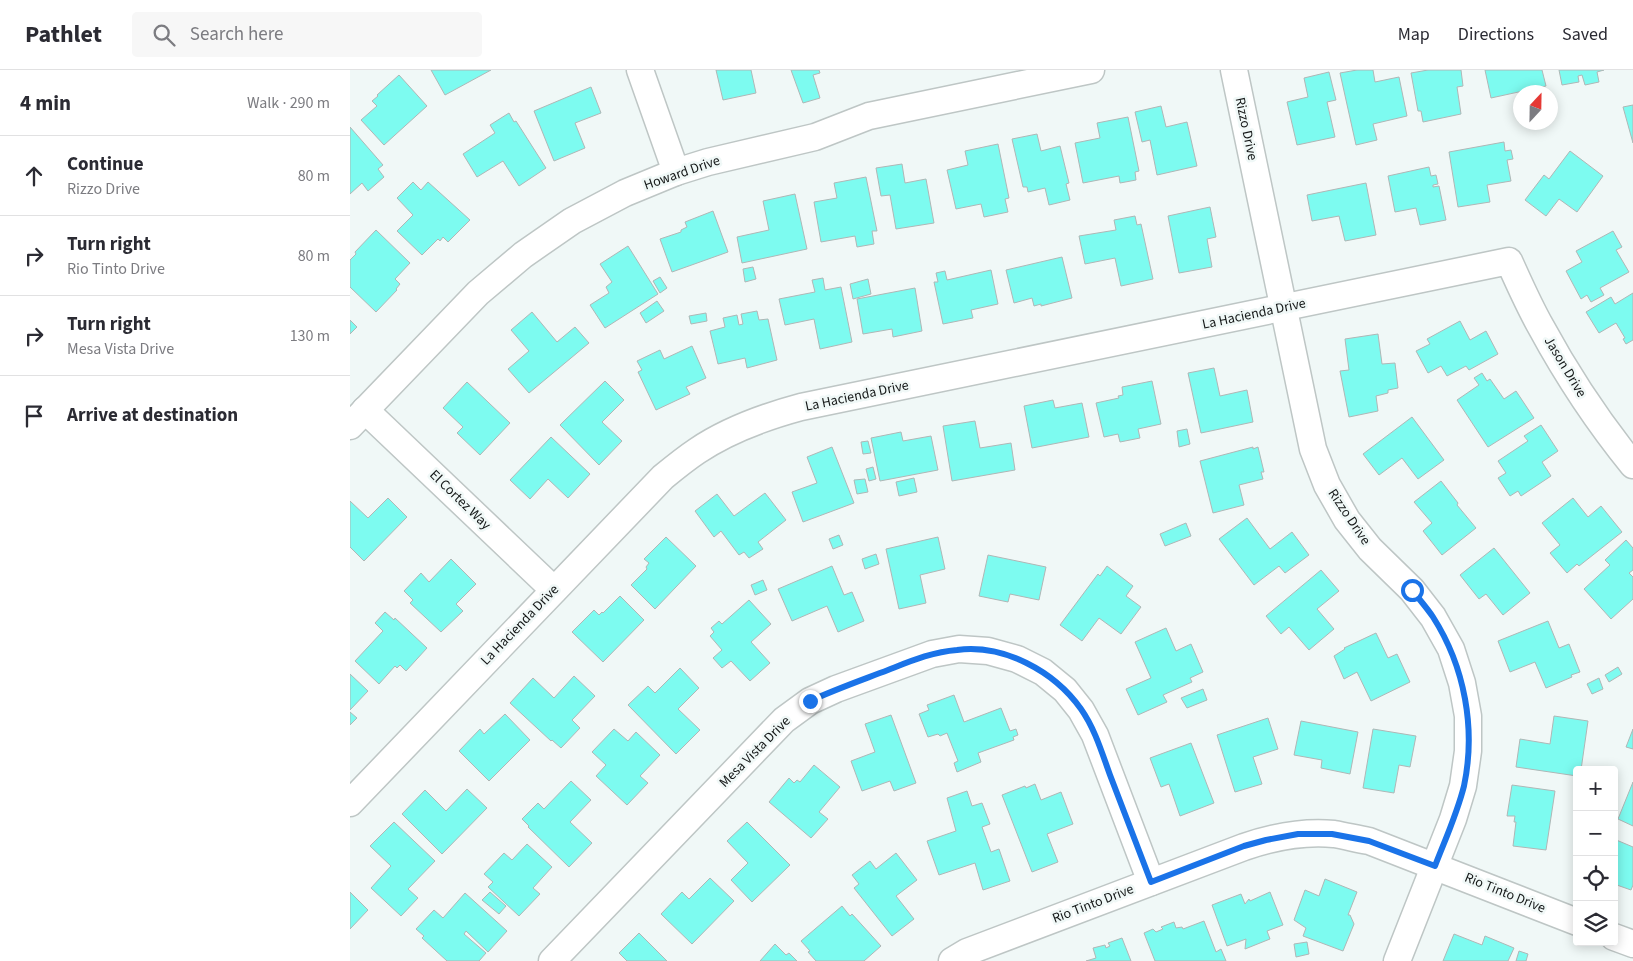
<!DOCTYPE html>
<meta charset="utf-8">
<style>
body{margin:0;font-family:"Source Sans 3",sans-serif;background:#f7f7f7;color:#2b2b33}
.controls{position:absolute;right:15px;bottom:15px;display:grid;overflow:hidden;border-radius:5px;box-shadow:0 2px 12px #0003}
.controls button{width:45px;height:45px;display:grid;place-items:center;padding:0;border:0;border-bottom:1px solid #e1e1e2;background:#fff;color:#2b2b33;font:25px sans-serif}
.compass{position:absolute;left:1163px;top:15px;width:45px;height:45px;border-radius:50%;background:#fff;box-shadow:0 2px 12px #0003;rotate:22deg}
.stop{position:absolute;width:15px;height:15px;margin:-11px;border:4px solid #1a73e8;border-radius:50%;background:#fff}
.stop.end{background:#1a73e8;border-color:#fff;box-shadow:0 1px 5px #0008}
.list{margin:0;padding:0;list-style:none}
h2{display:flex;justify-content:space-between;align-items:center;height:65px;margin:0;padding:0 20px;font-size:21px}
h2 small{font-size:16px;font-weight:400;color:#7c7c81}
.list li{display:grid;grid-template-columns:32px 1fr auto;gap:15px;align-items:center;box-sizing:border-box;height:80px;padding:0 20px;border-top:1px solid #e1e1e2}
.list b{display:block;font-size:19px;white-space:nowrap}
.list p{margin:0;font-size:16px;white-space:nowrap;color:#7c7c81}
.list em{font-size:16px;font-style:normal;color:#7c7c81}
.icon{flex:none;width:28px;height:28px;fill:none;stroke:currentColor;stroke-width:2;stroke-linecap:round;stroke-linejoin:round}
.map{position:relative;flex:none;width:1283px;height:891px;overflow:hidden}
header{display:flex;align-items:center;gap:30px;box-sizing:border-box;height:70px;padding:0 25px;background:#fff;border-bottom:1px solid #e1e1e2}
header strong{font-size:24px}
nav{display:flex;gap:28px;margin-inline-start:auto;font-size:18px}
.search{width:350px;height:45px;background:#f7f7f7;display:flex;align-items:center;gap:12px;box-sizing:border-box;padding:0 18px;border-radius:5px;color:#7c7c81;font-size:19px}
main{display:flex}
aside{flex:1;background:#fff}
.map>svg:first-child{display:block}
.building{fill:#7dfbf0;stroke:#afb7b6}
.lines{fill:none;stroke-linecap:round;stroke-linejoin:round}
.minor-casing{stroke:#bec6c5;stroke-width:29}
.minor{stroke:#fff;stroke-width:26}
.route{stroke:#1a73e8;stroke-width:6}
.labels{text-anchor:middle;dominant-baseline:central;stroke-width:5;stroke-linejoin:round;paint-order:stroke}
.street-label{font-size:14px;fill:#141717;stroke:#f0f8f7}
</style>
<header>
<strong>Pathlet</strong>
<div class="search"><svg class="icon" aria-label="search" viewBox="0 0 24 24"><circle cx="10" cy="10" r="6"/><path d="M15 15l6 6"/></svg>Search here</div>
<nav><a>Map</a><a>Directions</a><a>Saved</a></nav>
</header>
<main>
<aside>
<h2>4 min<small>Walk · 290 m</small></h2>
<ul class="list">
<li><svg class="icon" aria-label="ahead" viewBox="0 0 24 24"><path d="M12 20V5M6 11l6-6 6 6"/></svg><div><b>Continue</b><p>Rizzo Drive</p></div><em>80 m</em></li>
<li><svg class="icon" aria-label="right" viewBox="0 0 24 24"><path d="M7 20v-9h11M14 6l5 5-5 5"/></svg><div><b>Turn right</b><p>Rio Tinto Drive</p></div><em>80 m</em></li>
<li><svg class="icon" aria-label="right" viewBox="0 0 24 24"><path d="M7 20v-9h11M14 6l5 5-5 5"/></svg><div><b>Turn right</b><p>Mesa Vista Drive</p></div><em>130 m</em></li>
<li><svg class="icon" aria-label="arrive" viewBox="0 0 24 24"><path d="M6 21V4h12l-3 4 3 4H6"/></svg><div><b>Arrive at destination</b></div></li>
</ul>
</aside>
<div class="map">
<svg width="1283" height="891" viewBox="0 0 1283 891">
<rect width="100%" height="100%" fill="#f0f8f7"/>
<!-- building -->
<g class="building">
<path d="M81 0H141L95 25Z"/>
<path d="M366 0H401L406 23 373 30Z"/>
<path d="M441 0H469L470 3 463 5 470 28 453 33Z"/>
<path d="M1007 0H1023L1025 12 1049 7 1057 46 1023 54 1027 70 1006 75 990 3Z"/>
<path d="M1078 0H1111L1113 16 1107 17 1111 44 1073 52 1071 41H1068L1061 3Z"/>
<path d="M1135 0H1192L1196 16 1141 28Z"/>
<path d="M1209 0H1254L1247 2 1249 12 1235 15 1232 5 1228 6 1229 12 1212 15Z"/>
<path d="M979 2 986 30 977 32 985 67 947 75 937 32 958 27 954 8Z"/>
<path d="M49 5 77 36 34 75 11 50 27 36 22 31 28 26 27 25Z"/>
<path d="M241 17 251 43 225 53 235 78 204 91 184 41Z"/>
<path d="M1283 35V73L1273 37Z"/>
<path d="M811 36 816 57 837 52 847 96 807 105 800 70 792 72 785 42Z"/>
<path d="M159 43 164 52 166 51 196 98 169 116 153 91 127 107 113 84 145 63 140 55Z"/>
<path d="M778 47 789 101 785 102 786 110 770 113 769 106 733 113 725 73 750 68 747 53Z"/>
<path d="M0 57 33 95 28 99 34 107 18 121 12 113 0 124Z"/>
<path d="M687 64 691 81 710 76 719 113 716 114 720 130 699 135 695 118 678 122 677 117H673L662 69Z"/>
<path d="M1154 72 1155 81 1161 80 1163 89 1157 90 1161 111 1137 115 1140 132 1108 137 1099 82Z"/>
<path d="M648 74 659 128 655 129 658 142 634 147 631 134 606 139 597 100 618 95 615 81Z"/>
<path d="M1220 81 1253 106 1227 142 1209 129 1196 146 1175 130 1194 105 1199 109Z"/>
<path d="M552 94 555 113 576 109 584 153 546 159 540 125 531 126 526 98Z"/>
<path d="M1079 97 1081 106 1086 105 1088 114 1083 115V117L1089 116 1096 150 1070 155 1066 138 1045 142 1038 106Z"/>
<path d="M516 107 527 161H522L524 174 507 177 505 166 471 172 464 132 487 128 484 113Z"/>
<path d="M63 112 71 120 78 112 120 150 98 172 93 167 90 171 88 169 72 185 47 161 63 145 47 128Z"/>
<path d="M1016 113 1026 165 995 171 989 146 962 151 957 125Z"/>
<path d="M445 124 457 179 392 193 387 167 419 160 413 131Z"/>
<path d="M860 137 866 167 857 169 862 197 829 203 818 146Z"/>
<path d="M363 141 378 182 322 202 310 169 331 162V160L337 157 335 152Z"/>
<path d="M785 146 787 155 791 154 803 209 771 216 765 188 735 194 729 166 766 160 764 150Z"/>
<path d="M26 160 60 193 45 209 50 214 46 219 47 220 26 242 0 217V190L6 184 5 182Z"/>
<path d="M1263 161 1272 177 1266 180 1279 202 1250 218 1254 225 1241 232 1237 225 1231 229 1216 201 1232 192 1226 181Z"/>
<path d="M278 176 308 224 255 258 240 235 259 223 256 217 262 212 250 194Z"/>
<path d="M712 187 722 228 691 236V234L684 236 682 228 664 233 656 200Z"/>
<path d="M403 197 406 209 395 212 393 199Z"/>
<path d="M641 200 648 234 621 240 623 248 593 254 584 212H588L586 203 595 201 597 210Z"/>
<path d="M310 207 317 218 310 223 303 211Z"/>
<path d="M473 208 475 220 491 217 502 272 470 279 464 249 435 255 429 229 465 222 462 210Z"/>
<path d="M518 209 521 224 503 229 500 214Z"/>
<path d="M565 218 572 261 543 267 542 259 513 264 507 229Z"/>
<path d="M1283 223V270L1276 274 1273 269 1275 268 1266 253 1249 263 1236 242 1261 227 1265 234Z"/>
<path d="M307 231 314 241 296 253 290 243Z"/>
<path d="M407 241 409 250 418 249 427 290 397 298 395 288 368 294 360 261 375 257 373 248 387 245 389 255 393 254 391 244Z"/>
<path d="M182 242 207 272 225 257 239 273 179 323 158 299 179 281 161 260Z"/>
<path d="M356 243 357 251 341 254 339 246Z"/>
<path d="M0 250 7 257 0 264Z"/>
<path d="M1110 251 1120 270 1136 261 1148 284 1119 300 1116 296 1097 306 1091 296 1078 303 1066 281 1080 274 1077 269Z"/>
<path d="M1028 264 1032 294 1045 293 1048 318 1038 320V323L1026 326 1028 341 999 347 990 301 999 300 995 269Z"/>
<path d="M342 276 356 308 336 317 340 324 306 340 288 302 292 300 287 291 310 280 314 289Z"/>
<path d="M864 298 870 326 897 320 903 352 851 363 838 303Z"/>
<path d="M1132 303 1137 311 1140 309 1154 329 1166 321 1184 348 1138 377 1107 330 1129 315 1124 308Z"/>
<path d="M255 311 274 330 252 352 272 371 249 395 210 355Z"/>
<path d="M802 311 811 354 788 359 790 368 770 372 768 364 754 367 746 333 769 328 768 326 773 325 772 317Z"/>
<path d="M117 312 160 353 130 385 107 363 113 357 93 338Z"/>
<path d="M703 330 705 338 732 333 739 367 682 378 674 336Z"/>
<path d="M1062 347 1094 390 1068 409 1052 388 1029 405 1013 384Z"/>
<path d="M625 351 630 378 661 373 665 400 602 411 593 356Z"/>
<path d="M1191 355 1208 381 1192 392 1201 406 1171 426 1168 421 1160 426 1148 408 1156 403 1148 391 1178 371 1174 366Z"/>
<path d="M837 359 840 374 829 377 827 361Z"/>
<path d="M551 362 553 371 581 366 588 400 530 411 521 368Z"/>
<path d="M201 367 240 404 218 428 198 409 180 429 160 410Z"/>
<path d="M518 371 521 383 513 384 511 372Z"/>
<path d="M482 377 504 433 453 452 442 422 467 413 457 387Z"/>
<path d="M903 377V379L908 377 914 402H911L913 409 889 415 894 435 863 443 850 391Z"/>
<path d="M523 397 526 409 519 411 516 399Z"/>
<path d="M564 408 567 422 549 426 546 412Z"/>
<path d="M515 409 518 422 507 424 504 410Z"/>
<path d="M1091 411 1108 433 1107 435 1126 458 1092 485 1073 461 1082 453 1064 432Z"/>
<path d="M415 423 436 450 408 472 413 479 399 488 394 482 389 485 371 461 364 467 345 441 367 424 384 446Z"/>
<path d="M38 428 57 447 14 491 0 477V431L18 448Z"/>
<path d="M1223 428 1238 447 1251 436 1272 462 1229 496 1227 494 1217 503 1200 483 1210 475 1192 453Z"/>
<path d="M897 448 920 479 942 462 959 485 935 503 929 496 904 515 869 469Z"/>
<path d="M836 453 841 466 815 476 810 464Z"/>
<path d="M489 465 493 475 483 479 479 469Z"/>
<path d="M316 467 346 496 305 539 281 515 297 499 296 497 299 493 294 489Z"/>
<path d="M588 467 595 499 570 505 576 533 549 539 536 479Z"/>
<path d="M1276 470 1283 478V500L1279 503 1283 507V529L1261 549 1234 519 1260 495 1255 490Z"/>
<path d="M1144 478 1180 523 1153 545 1136 524 1129 529 1110 505Z"/>
<path d="M526 484 529 494 515 499 512 489Z"/>
<path d="M638 485 696 497 689 530 660 524 658 532 629 526Z"/>
<path d="M101 489 126 514 106 534 113 541 91 562 60 533 63 530 54 521 71 503 79 512Z"/>
<path d="M482 496 494 525 502 522 514 551 488 562 477 536 442 551 428 519Z"/>
<path d="M757 496 783 516 776 526 791 537 771 564 749 548 732 571 710 555 748 504 750 506Z"/>
<path d="M971 500 989 521 967 539 984 559 959 580 939 557 931 564 916 546Z"/>
<path d="M413 510 417 520 405 525 401 515Z"/>
<path d="M270 526 294 550 253 592 222 562 244 540 249 545 252 542 253 543Z"/>
<path d="M399 530 421 554 401 572 420 593 400 611 381 591 372 598 363 588 372 580 360 566 364 562 361 558 369 551 372 554Z"/>
<path d="M35 542 44 550 45 548 77 578 56 601 50 595 47 598 45 596 29 614 5 591 33 561 25 553Z"/>
<path d="M1198 551 1209 578 1219 574 1230 602 1221 605 1222 607 1196 618 1185 592 1160 602 1148 571Z"/>
<path d="M816 558 826 581 841 574 853 602 840 608 842 612 813 625 817 632 788 645 776 619 801 608 785 572Z"/>
<path d="M1026 563 1038 588 1047 584 1060 612 1021 631 1007 602 994 609 984 586 995 579 994 578Z"/>
<path d="M1268 597 1272 604 1259 612 1255 605Z"/>
<path d="M330 598 349 618 328 639 350 660 326 684 278 635 298 616 305 623Z"/>
<path d="M0 604 18 621 0 640Z"/>
<path d="M224 606 245 626 222 650 230 658 211 678 202 670 201 671 160 633 183 608 204 628Z"/>
<path d="M1249 608 1253 619 1242 624 1237 614Z"/>
<path d="M853 619 857 630 837 638 831 628Z"/>
<path d="M604 625 614 652 651 638 660 661 666 659 668 665 663 667 664 670 628 683 631 692 607 702 604 693 608 691 597 663 590 666 588 664 578 667 569 644 579 640 577 635Z"/>
<path d="M0 642 7 648 0 655Z"/>
<path d="M155 644 180 670 139 711 109 681 130 659 134 664Z"/>
<path d="M541 645 566 713 544 721 540 711 512 721 501 691 525 682 515 654Z"/>
<path d="M1204 646 1238 651 1231 700H1227V706L1166 697 1170 669 1200 674Z"/>
<path d="M918 648 928 679 903 687 912 714 885 722 867 665Z"/>
<path d="M951 651 1008 662 1000 704 971 698 972 690 944 685Z"/>
<path d="M264 659 278 671 286 662 310 685 290 706 298 713 277 735 246 706 256 695 242 682Z"/>
<path d="M1023 659 1066 666 1060 697 1049 695 1044 723 1013 718Z"/>
<path d="M1283 659V679L1276 677Z"/>
<path d="M841 673 864 733 830 746 819 714 811 717 800 688Z"/>
<path d="M464 695 490 717 469 742 478 749 461 768 419 732 439 708 444 713 447 710 450 712Z"/>
<path d="M221 711 241 730 220 752 242 773 219 797 178 757 179 756 172 749 188 733 194 739Z"/>
<path d="M1283 712V756L1268 749Z"/>
<path d="M685 714 691 730 711 722 723 754 697 764 708 792 682 802 652 725 675 716 676 718Z"/>
<path d="M1162 715 1205 721 1196 780 1163 776 1166 752H1164L1165 746H1157Z"/>
<path d="M117 719 137 738 92 784 52 744 75 720 96 741Z"/>
<path d="M617 721 622 736 632 733 640 754 632 757 641 782 649 779 660 811 633 820 625 793 589 805 577 771 606 761 597 728Z"/>
<path d="M44 752 85 791 58 819 68 828 51 846 21 818 41 796 20 776Z"/>
<path d="M397 752 440 795 402 832 381 810 398 793 377 771Z"/>
<path d="M1264 769 1283 777V815L1281 820 1264 814Z"/>
<path d="M177 774 202 797 183 818 190 824 169 846 138 817 143 812 134 804 154 783 162 790Z"/>
<path d="M546 783 567 810 546 826 564 849 542 866 504 818 509 814 502 805 520 791 526 799Z"/>
<path d="M360 808 384 831 342 874 311 844 332 822 339 829Z"/>
<path d="M975 809 1007 822 998 845H1000L1004 854 993 881 953 866 956 858 944 850 955 820 969 826Z"/>
<path d="M0 822 18 840 0 859Z"/>
<path d="M140 822 156 836 149 844 132 830Z"/>
<path d="M920 822 933 855 917 861 920 869 895 879 896 869 877 876 862 835 891 824 895 834 899 829 900 831Z"/>
<path d="M115 823 157 861 138 882 116 861 114 864 136 883 129 891H97L72 868 74 866 66 859 84 840 93 848Z"/>
<path d="M492 836 500 846 502 844 531 876 514 891H466L458 882 460 881 451 871Z"/>
<path d="M854 851 866 882 871 879 876 891H805L794 863 803 859 806 862 813 859 811 857 824 852 826 858 832 857 833 859Z"/>
<path d="M289 863 317 891H277L269 883Z"/>
<path d="M1104 864 1132 875 1135 866 1164 878 1158 891H1093Z"/>
<path d="M772 868 781 891H736L746 888 743 878 755 875 756 878 760 876 758 873Z"/>
<path d="M957 872 959 884 946 887 944 874Z"/>
<path d="M425 874 436 885 439 883 447 891H410Z"/>
<path d="M1169 881 1178 884 1176 891H1166Z"/>
</g>
<g class="lines">
<!-- minor casing -->
<g class="minor-casing">
<g id="minor">
<path d="M290 0 326 102"/>
<path d="M884 0 963 379 977 415 997 450 1020 479 1062 520 1083 547 1101 579 1112 613 1118 646V681L1113 716 1103 749 1047 891"/>
<path d="M15 340 204 520"/>
<path d="M0 356 128 223 173 185 222 151 275 123 326 102 358 92 465 67 519 46 741 0"/>
<path d="M0 733 313 407C324 398 335 389 347 381 378 360 414 347 451 337L1159 191C1169 213 1179 236 1191 257 1217 305 1248 352 1283 395"/>
<path d="M1264 867 1283 874"/>
<path d="M202 891 434 650 460 631 486 619 582 584 609 579 638 581 667 589 693 602 715 620 731 640 745 665 801 812"/>
<path d="M602 891 617 882 894 777C923 767 953 761 984 764 996 766 1007 769 1019 771L1227 852"/>
</g>
</g>
<!-- minor -->
<use href="#minor" class="minor"/>
</g>
<g class="lines">
<!-- route -->
<path class="route" d="M460 631C486 619 512 610 538 600 561 591 582 582 607 580 654 574 704 601 731 639 745 659 752 683 760 705 774 741 787 776 801 812L894 776 916 770 948 764H982L1019 771 1085 796C1095 770 1107 744 1114 716 1126 659 1115 597 1083 547 1077 538 1069 529 1062 520"/>
</g>
<g class="labels">
<!-- street labels -->
<g class="street-label">
<text transform="translate(896 59) rotate(78)">Rizzo Drive</text>
<text transform="translate(332 103) rotate(-19)">Howard Drive</text>
<text transform="translate(904 244) rotate(-12)">La Hacienda Drive</text>
<text transform="translate(1215 297) rotate(59)">Jason Drive</text>
<text transform="translate(507 326) rotate(-12)">La Hacienda Drive</text>
<text transform="translate(110 430) rotate(44)">El Cortez Way</text>
<text transform="translate(999 447) rotate(56)">Rizzo Drive</text>
<text transform="translate(170 555) rotate(-46)">La Hacienda Drive</text>
<text transform="translate(405 682) rotate(-45)">Mesa Vista Drive</text>
<text transform="translate(1155 823) rotate(22)">Rio Tinto Drive</text>
<text transform="translate(743 834) rotate(-21)">Rio Tinto Drive</text>
</g>
</g>
</svg>
<div class="controls">
<button>+</button>
<button>−</button>
<button><svg class="icon" aria-label="locate" viewBox="0 0 24 24"><circle cx="12" cy="12" r="6"/><path d="M12 2v4M12 18v4M2 12h4M18 12h4"/></svg></button>
<button><svg class="icon" aria-label="layers" viewBox="0 0 24 24"><path d="M12 4l9 5-9 5-9-5zM3 14l9 5 9-5"/></svg></button>
</div>
<svg class="compass" viewBox="-18 -18 36 36"><path d="M0-13l5 13h-10z" fill="#e53935"/><path d="M0 13l5-13h-10z" fill="#7c7c81"/></svg>
<div class="stop" style="left:1062px;top:520px"></div>
<div class="stop end" style="left:460px;top:631px"></div>
</div>
</main>
